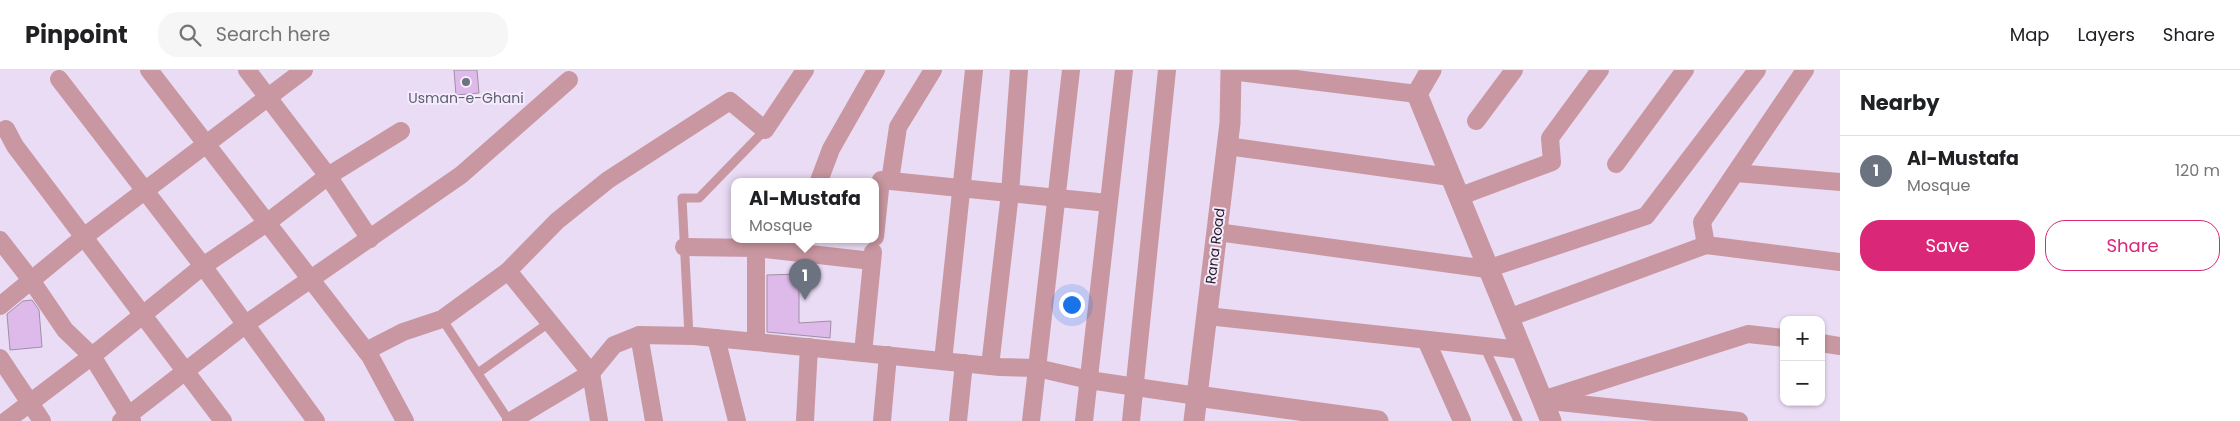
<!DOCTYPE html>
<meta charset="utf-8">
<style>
body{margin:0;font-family:Poppins,sans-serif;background:#f6f6f6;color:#202124}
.controls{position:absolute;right:15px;bottom:15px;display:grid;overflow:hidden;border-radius:10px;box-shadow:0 1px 4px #0004}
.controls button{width:45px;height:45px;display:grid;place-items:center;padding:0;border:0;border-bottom:1px solid #e0e0e0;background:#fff;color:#202124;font:25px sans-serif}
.you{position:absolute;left:1071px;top:234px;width:18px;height:18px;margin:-12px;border:4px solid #fff;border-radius:50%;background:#1a73e8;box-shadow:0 0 0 8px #1a73e833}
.badge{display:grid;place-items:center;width:32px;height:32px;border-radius:50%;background:#db2777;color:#fff;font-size:16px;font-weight:700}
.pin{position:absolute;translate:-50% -41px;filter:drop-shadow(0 1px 2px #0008)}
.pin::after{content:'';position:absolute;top:26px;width:18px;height:15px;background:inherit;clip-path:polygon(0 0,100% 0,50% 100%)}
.popup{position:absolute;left:731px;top:108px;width:148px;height:65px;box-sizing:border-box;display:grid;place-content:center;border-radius:10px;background:#fff;filter:drop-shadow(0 1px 4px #0005);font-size:16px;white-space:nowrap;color:#757577}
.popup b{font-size:19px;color:#202124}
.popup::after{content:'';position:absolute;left:50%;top:100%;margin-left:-10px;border:10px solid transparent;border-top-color:#fff}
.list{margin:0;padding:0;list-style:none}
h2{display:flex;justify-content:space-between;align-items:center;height:65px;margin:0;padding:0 20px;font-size:21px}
h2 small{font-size:16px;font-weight:400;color:#757577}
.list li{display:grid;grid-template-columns:32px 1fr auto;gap:15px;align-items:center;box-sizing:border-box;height:70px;padding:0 20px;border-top:1px solid #e0e0e0}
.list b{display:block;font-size:19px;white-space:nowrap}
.list p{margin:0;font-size:16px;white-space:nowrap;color:#757577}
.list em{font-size:16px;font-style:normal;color:#757577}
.actions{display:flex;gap:10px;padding:15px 20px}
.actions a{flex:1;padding:11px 0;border:1px solid #db2777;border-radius:20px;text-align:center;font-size:18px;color:#db2777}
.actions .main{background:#db2777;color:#fff}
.icon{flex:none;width:28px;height:28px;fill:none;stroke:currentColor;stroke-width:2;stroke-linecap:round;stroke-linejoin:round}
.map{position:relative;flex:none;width:1840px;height:351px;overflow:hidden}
header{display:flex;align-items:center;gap:30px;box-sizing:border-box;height:70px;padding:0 25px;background:#fff;border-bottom:1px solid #e0e0e0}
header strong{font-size:24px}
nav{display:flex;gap:28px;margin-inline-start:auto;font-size:18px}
.search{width:350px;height:45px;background:#f6f6f6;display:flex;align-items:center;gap:12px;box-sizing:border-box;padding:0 18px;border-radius:20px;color:#757577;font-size:19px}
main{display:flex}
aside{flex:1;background:#fff}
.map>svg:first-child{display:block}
.building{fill:#debaea;stroke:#9f8fa5}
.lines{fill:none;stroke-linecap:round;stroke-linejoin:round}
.service{stroke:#c997a1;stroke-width:9}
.minor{stroke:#c997a1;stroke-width:18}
.tertiary{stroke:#c997a1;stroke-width:21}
.worship-dot{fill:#6b7280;stroke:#f6eaff;stroke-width:2}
.labels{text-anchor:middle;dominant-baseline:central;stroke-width:4;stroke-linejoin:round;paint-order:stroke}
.worship-label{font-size:14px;fill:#5b616d;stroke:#f6eaff}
.street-label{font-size:14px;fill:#231e27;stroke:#f6eaff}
</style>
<header>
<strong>Pinpoint</strong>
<div class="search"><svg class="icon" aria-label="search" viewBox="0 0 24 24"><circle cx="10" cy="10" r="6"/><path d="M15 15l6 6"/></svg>Search here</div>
<nav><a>Map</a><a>Layers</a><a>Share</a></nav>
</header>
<main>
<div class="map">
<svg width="1840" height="351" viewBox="0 0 1840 351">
<rect width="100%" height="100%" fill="#eadcf5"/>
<!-- building -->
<g class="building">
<path d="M454 0H477L479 23 456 25Z"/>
<path d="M799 204V253L831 251 830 268 767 262V205Z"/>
<path d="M32 230 39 240 42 277 10 280 7 244 23 231Z"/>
</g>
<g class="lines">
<!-- service -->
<g class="service">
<path d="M442 249 509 351"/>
<path d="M689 266 682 128H699L765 60"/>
<path d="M1484 276 1518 351"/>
<path d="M478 303 550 252"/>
</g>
<!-- minor -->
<g class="minor">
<path d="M149 0 370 286 405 351"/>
<path d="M247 0 328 106 370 169"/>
<path d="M1805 0 1702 152 1706 175 1840 192"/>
<path d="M1231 1 1417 24"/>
<path d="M59 9 203 196 316 351"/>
<path d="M1476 51 1514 0"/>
<path d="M6 59 15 76 223 351"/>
<path d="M1227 76 1450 107"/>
<path d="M1616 94 1685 0"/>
<path d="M1736 103 1840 112"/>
<path d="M819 111 831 79 876 0"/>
<path d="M890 111 898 57 933 0"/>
<path d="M1458 127 1552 92 1550 68 1600 0"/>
<path d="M1217 162 1487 199 1646 146 1757 0"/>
<path d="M875 167 881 110 1108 133"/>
<path d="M0 170 31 210 65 260 92 286 132 351"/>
<path d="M684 177 756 178 872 191"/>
<path d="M756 178V272"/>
<path d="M508 201 591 303 599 351"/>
<path d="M0 236 85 166 304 0"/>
<path d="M1207 246 1521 280"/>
<path d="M1508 248 1706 175"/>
<path d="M639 265 654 351"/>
<path d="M716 268 737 351"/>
<path d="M1426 270 1462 351"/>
<path d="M1821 273 1840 276"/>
<path d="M366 281 403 262 442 249 508 201 557 151 608 110 730 31 765 60 805 0"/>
<path d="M863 283 873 182"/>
<path d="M0 288 42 351"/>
<path d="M943 291 974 0"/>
<path d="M990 296 1010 123 1019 0"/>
<path d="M1542 330 1748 264 1784 268"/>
<path d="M1550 331 1739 351"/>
<path d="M6 351 92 286 203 196 268 152 328 106 401 61"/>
<path d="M121 351 250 251 461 105 569 10"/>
<path d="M511 351 591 303 614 275 639 265 694 266 756 272 1000 297 1037 298 1089 310 1197 326"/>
<path d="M805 351 809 277"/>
<path d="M882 351 888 285"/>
<path d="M958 351 964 293"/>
<path d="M1031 351 1071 0"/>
<path d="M1084 351 1124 0"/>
<path d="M1131 351 1167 0"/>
</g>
<!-- tertiary -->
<g class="tertiary">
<path d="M1431 0 1417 24 1551 351"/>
<path d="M1197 326 1378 351"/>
<path d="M1194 351 1230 53 1231 0"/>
</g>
</g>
<!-- markers -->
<circle class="worship-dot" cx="466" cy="12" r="5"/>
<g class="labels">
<!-- worship labels -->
<g class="worship-label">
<text x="466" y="28">Usman-e-Ghani</text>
</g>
<!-- street labels -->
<g class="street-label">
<text transform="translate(1215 176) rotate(-83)">Rana Road</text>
</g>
</g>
</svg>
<div class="controls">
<button>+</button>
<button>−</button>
</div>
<div class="you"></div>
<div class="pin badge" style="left:805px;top:230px;background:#6b7280">1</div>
<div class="popup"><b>Al-Mustafa</b>Mosque</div>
</div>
<aside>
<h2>Nearby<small></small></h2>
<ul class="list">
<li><span class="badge" style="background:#6b7280">1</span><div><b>Al-Mustafa</b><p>Mosque</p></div><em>120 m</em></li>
</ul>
<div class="actions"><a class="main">Save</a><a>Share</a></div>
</aside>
</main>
